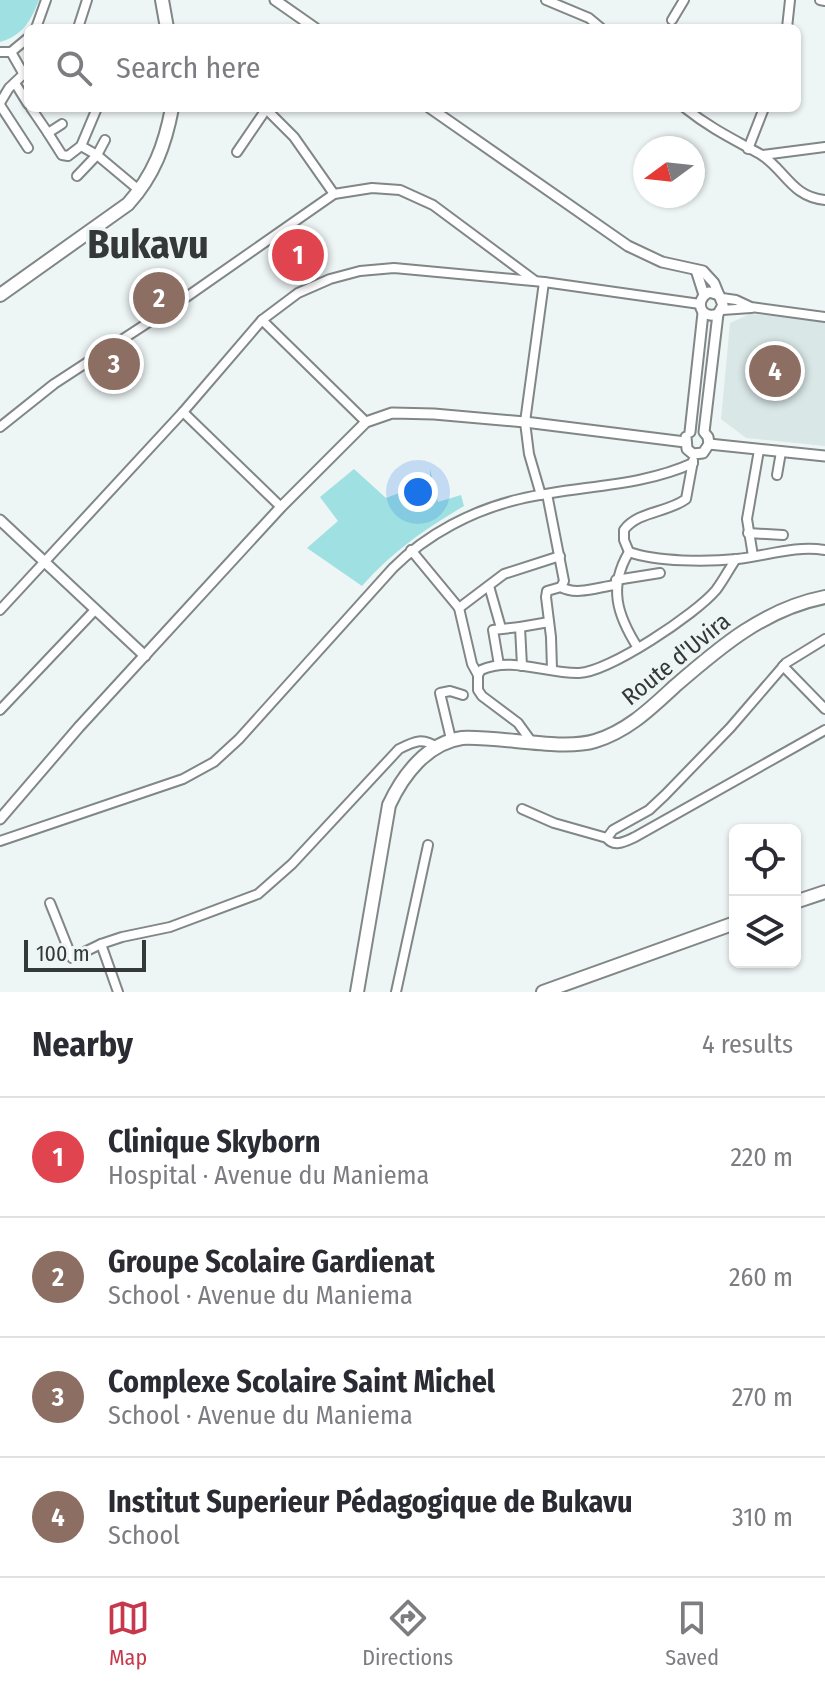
<!DOCTYPE html>
<meta charset="utf-8">
<style>
body{margin:0;font-family:"Fira Sans Condensed",sans-serif;background:#f2f2f3;color:#2b2b33}
.controls{position:absolute;right:24px;bottom:24px;display:grid;overflow:hidden;border-radius:12px;box-shadow:0 2px 6px #0004}
.controls button{width:72px;height:72px;display:grid;place-items:center;padding:0;border:0;border-bottom:2px solid #e1e1e2;background:#fff;color:#2b2b33;font:40px sans-serif}
.compass{position:absolute;left:633px;top:136px;width:72px;height:72px;border-radius:50%;background:#fff;box-shadow:0 2px 6px #0004;rotate:255deg}
.scale{position:absolute;left:24px;bottom:20px;width:122px;box-sizing:border-box;padding-left:8px;border:4px solid #353838;border-top:0;font-size:22px;line-height:28px;white-space:nowrap;color:#353838;-webkit-text-stroke:6px #eef5f5;paint-order:stroke}
.you{position:absolute;left:418px;top:492px;width:28px;height:28px;margin:-20px;border:6px solid #fff;border-radius:50%;background:#1a73e8;box-shadow:0 0 0 12px #1a73e833}
.badge{display:grid;place-items:center;width:52px;height:52px;border-radius:50%;background:#c8384d;color:#fff;font-size:26px;font-weight:700}
.pin{position:absolute;translate:-50% -50%;border:4px solid #fff;box-shadow:0 2px 8px #0006}
.list{margin:0;padding:0;list-style:none}
h2{display:flex;justify-content:space-between;align-items:center;height:104px;margin:0;padding:0 32px;font-size:34px}
h2 small{font-size:26px;font-weight:400;color:#7c7c81}
.list li{display:grid;grid-template-columns:52px 1fr auto;gap:24px;align-items:center;box-sizing:border-box;height:120px;padding:0 32px;border-top:2px solid #e1e1e2}
.list b{display:block;font-size:30px;white-space:nowrap}
.list p{margin:0;font-size:26px;white-space:nowrap;color:#7c7c81}
.list em{font-size:26px;font-style:normal;color:#7c7c81}
.icon{flex:none;width:44px;height:44px;fill:none;stroke:currentColor;stroke-width:2;stroke-linecap:round;stroke-linejoin:round}
.map{position:relative;flex:none;width:825px;height:992px;overflow:hidden}
.search{position:absolute;background:#fff;box-shadow:0 2px 6px #0004;left:24px;right:24px;top:24px;height:88px;display:flex;align-items:center;gap:20px;box-sizing:border-box;padding:0 28px;border-radius:12px;color:#7c7c81;font-size:30px}
.sheet{height:584px;background:#fff}
nav{display:flex;justify-content:space-around;align-items:center;box-sizing:border-box;height:112px;border-top:2px solid #e1e1e2;background:#fff;font-size:22px;color:#7c7c81}
nav a{display:grid;justify-items:center;gap:4px}
nav .on{color:#c8384d}
.map>svg:first-child{display:block}
.built{fill:#d9e7e7}
.green{fill:#9fe1e2}
.lines{fill:none;stroke-linecap:round;stroke-linejoin:round}
.minor-casing{stroke:#818686;stroke-width:12}
.tertiary-casing{stroke:#818686;stroke-width:13}
.primary-casing{stroke:#818686;stroke-width:16}
.trunk-casing{stroke:#818686;stroke-width:16}
.minor{stroke:#fff;stroke-width:8}
.tertiary{stroke:#fff;stroke-width:9}
.primary{stroke:#fff;stroke-width:12}
.trunk{stroke:#fff;stroke-width:12}
.labels{text-anchor:middle;dominant-baseline:central;stroke-width:7;stroke-linejoin:round;paint-order:stroke}
.street-label{font-size:24px;fill:#353838;stroke:#eef5f5}
.town-label{font-size:40px;font-weight:bold;fill:#353838;stroke:#eef5f5}
</style>
<div class="map">
<svg width="825" height="992" viewBox="0 0 825 992">
<rect width="100%" height="100%" fill="#eef5f5"/>
<!-- built -->
<path class="built" d="M750 314 825 321V446L746 438 721 419 730 323Z"/>
<!-- green -->
<g class="green">
<path d="M0 0H39C31 21 22 36 0 42Z"/>
<path d="M354 469 386 498 430 481V469L438 502 461 495 464 506C425 529 392 552 362 586L307 548 338 521 320 497Z"/>
</g>
<g class="lines">
<!-- minor casing -->
<g class="minor-casing">
<g id="minor">
<path d="M546 0 589 18 601 28"/>
<path d="M820 0 825 1"/>
<path d="M672 20 684 0"/>
<path d="M36 28 46 0"/>
<path d="M78 28 87 0"/>
<path d="M787 28 790 0"/>
<path d="M0 52H11L28 38"/>
<path d="M11 52 23 73"/>
<path d="M15 83 28 104"/>
<path d="M0 103 9 88 28 70"/>
<path d="M0 105 28 148"/>
<path d="M31 108 48 133 62 124"/>
<path d="M685 108C710 128 733 139 760 154 785 169 791 197 825 200"/>
<path d="M266 109 294 137 334 194"/>
<path d="M48 133 62 155 68 156 81 146 97 108"/>
<path d="M81 146 97 155 140 191"/>
<path d="M748 149 764 108"/>
<path d="M237 152 267 108"/>
<path d="M763 155 825 147"/>
<path d="M77 176 97 155 105 140"/>
<path d="M722 298 736 300 751 307 825 317"/>
<path d="M722 310 751 308"/>
<path d="M262 320 366 422"/>
<path d="M183 412 281 507"/>
<path d="M0 427 54 384 175 305 334 194 372 188 400 190 433 205 534 280"/>
<path d="M693 461 686 499C667 513 638 511 624 530V540L629 552C657 562 707 562 737 559 766 556 795 545 825 550"/>
<path d="M777 475 781 452"/>
<path d="M547 494 564 581 561 587 547 591 546 597 551 637 552 669"/>
<path d="M541 495 529 454 525 422 544 282"/>
<path d="M748 533 783 535"/>
<path d="M411 550 459 608 472 664 478 675V690L482 696 518 723 531 741"/>
<path d="M629 552C608 587 617 615 638 648"/>
<path d="M753 556 747 519 759 450"/>
<path d="M616 580 660 573"/>
<path d="M489 586 501 628"/>
<path d="M561 587C576 596 599 587 615 585"/>
<path d="M459 608 504 574 560 556"/>
<path d="M0 610 183 412 262 320 298 293 330 279 360 271 394 268 544 282 700 304"/>
<path d="M825 639 786 663 730 728 665 795 649 810 613 830 607 838C614 848 626 841 635 837L825 730"/>
<path d="M499 665 493 630 520 627"/>
<path d="M522 666 520 627 549 622"/>
<path d="M783 666 825 709"/>
<path d="M478 675 481 670C511 656 547 674 579 673 609 672 696 614 716 590 723 581 729 569 736 559"/>
<path d="M0 710 95 610"/>
<path d="M451 739 440 693 450 691 463 695"/>
<path d="M522 809 554 823 607 838"/>
<path d="M0 841 183 779 214 762 239 739 393 568C427 534 473 510 520 499 578 485 638 488 693 463"/>
<path d="M50 903 72 958 101 944"/>
<path d="M118 992 101 944 122 937 170 927 258 894 292 864 399 749C415 741 423 737 438 748"/>
<path d="M396 992 428 845"/>
</g>
</g>
<!-- tertiary casing -->
<g class="tertiary-casing">
<g id="tertiary">
<path d="M275 0 315 28"/>
<path d="M430 108 628 246 662 262 703 271 714 283 723 305 718 314 704 432 708 437 709 444"/>
<path d="M696 270 704 295"/>
<path d="M718 314C701 320 693 301 709 292L719 295"/>
<path d="M690 432 703 313"/>
<path d="M686 437 687 449 693 454 703 453 709 444"/>
<path d="M709 444 825 456"/>
<path d="M0 520 145 656"/>
<path d="M0 819 79 727 281 507 366 422 392 413 434 414 525 422 685 442"/>
</g>
</g>
<!-- primary casing -->
<g class="primary-casing">
<g id="primary">
<path d="M162 0 167 28"/>
<path d="M0 295 128 204C154 175 165 145 172 108"/>
<path d="M357 992 389 805C403 775 427 743 462 738 500 736 562 751 595 741 628 731 651 708 675 686 720 647 764 609 825 597"/>
</g>
</g>
<!-- trunk casing -->
<g class="trunk-casing">
<g id="trunk">
<path d="M795 902 825 892"/>
<path d="M543 992 735 923"/>
</g>
</g>
<!-- minor -->
<use href="#minor" class="minor"/>
<!-- tertiary -->
<use href="#tertiary" class="tertiary"/>
<!-- primary -->
<use href="#primary" class="primary"/>
<!-- trunk -->
<use href="#trunk" class="trunk"/>
</g>
<g class="labels">
<!-- street labels -->
<g class="street-label">
<text transform="translate(676 659) rotate(-39)">Route d'Uvira</text>
</g>
<!-- town labels -->
<g class="town-label">
<text x="148" y="245">Bukavu</text>
</g>
</g>
</svg>
<div class="controls">
<button><svg class="icon" aria-label="locate" viewBox="0 0 24 24"><circle cx="12" cy="12" r="6"/><path d="M12 2v4M12 18v4M2 12h4M18 12h4"/></svg></button>
<button><svg class="icon" aria-label="layers" viewBox="0 0 24 24"><path d="M12 4l9 5-9 5-9-5zM3 14l9 5 9-5"/></svg></button>
</div>
<svg class="compass" viewBox="-18 -18 36 36"><path d="M0-13l5 13h-10z" fill="#e53935"/><path d="M0 13l5-13h-10z" fill="#7c7c81"/></svg>
<div class="scale">100 m</div>
<div class="you"></div>
<div class="pin badge" style="left:298px;top:255px;background:#e0444e">1</div>
<div class="pin badge" style="left:159px;top:298px;background:#8d6e63">2</div>
<div class="pin badge" style="left:114px;top:364px;background:#8d6e63">3</div>
<div class="pin badge" style="left:775px;top:371px;background:#8d6e63">4</div>
<div class="search"><svg class="icon" aria-label="search" viewBox="0 0 24 24"><circle cx="10" cy="10" r="6"/><path d="M15 15l6 6"/></svg>Search here</div>
</div>
<section class="sheet">
<h2>Nearby<small>4 results</small></h2>
<ul class="list">
<li><span class="badge" style="background:#e0444e">1</span><div><b>Clinique Skyborn</b><p>Hospital · Avenue du Maniema</p></div><em>220 m</em></li>
<li><span class="badge" style="background:#8d6e63">2</span><div><b>Groupe Scolaire Gardienat</b><p>School · Avenue du Maniema</p></div><em>260 m</em></li>
<li><span class="badge" style="background:#8d6e63">3</span><div><b>Complexe Scolaire Saint Michel</b><p>School · Avenue du Maniema</p></div><em>270 m</em></li>
<li><span class="badge" style="background:#8d6e63">4</span><div><b>Institut Superieur Pédagogique de Bukavu</b><p>School</p></div><em>310 m</em></li>
</ul>
</section>
<nav>
<a class="on"><svg class="icon" aria-label="map" viewBox="0 0 24 24"><path d="M3 6l6-2 6 2 6-2v14l-6 2-6-2-6 2zM9 4v14M15 6v14"/></svg>Map</a>
<a><svg class="icon" aria-label="directions" viewBox="0 0 24 24"><path d="M12 3l9 9-9 9-9-9zM9 14v-3h6M13 9l2 2-2 2"/></svg>Directions</a>
<a><svg class="icon" aria-label="saved" viewBox="0 0 24 24"><path d="M7 4h10v16l-5-4-5 4z"/></svg>Saved</a>
</nav>
